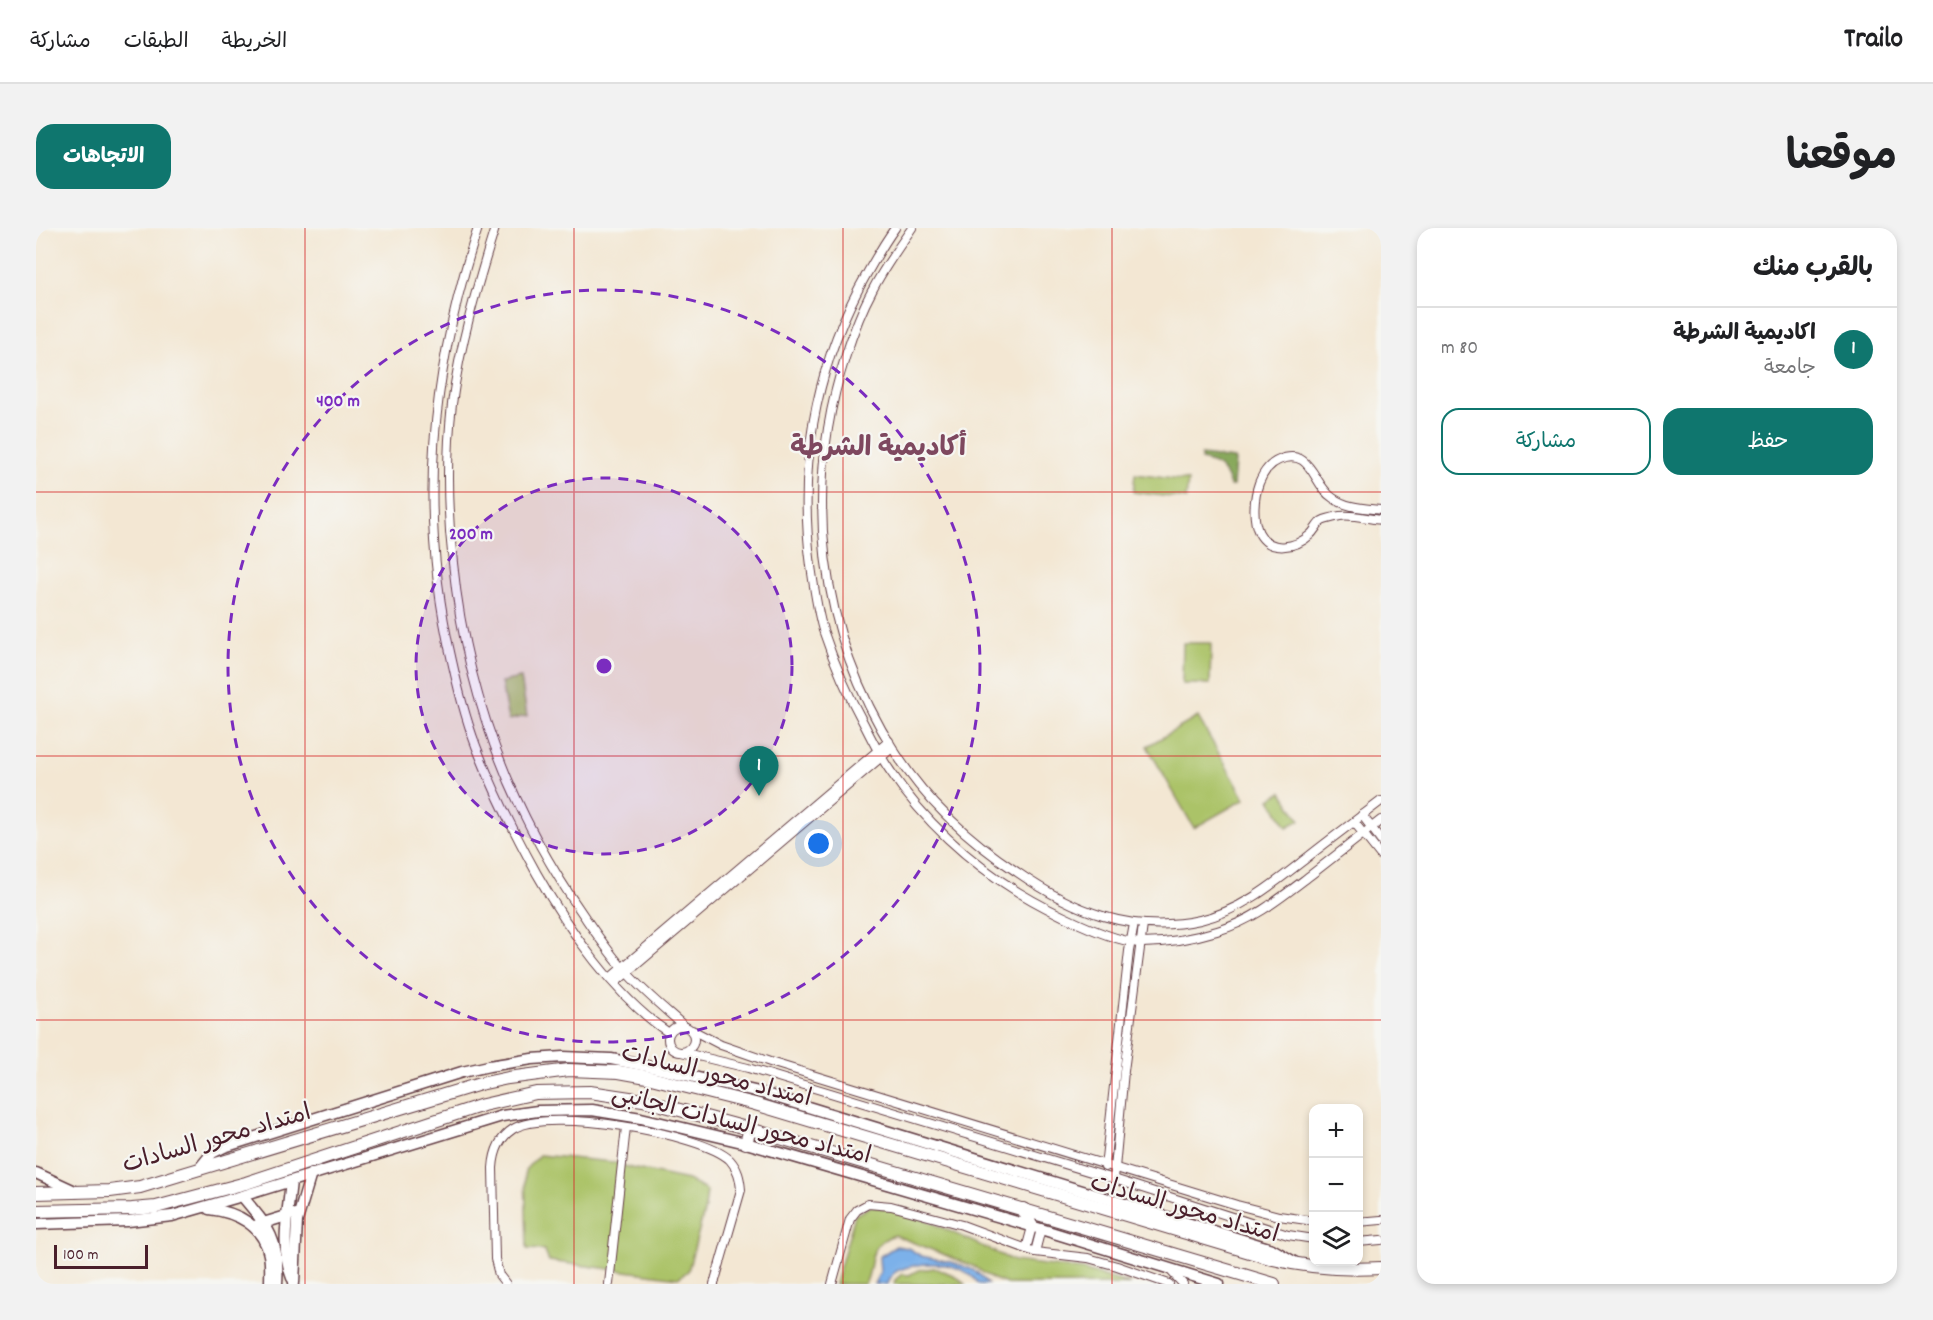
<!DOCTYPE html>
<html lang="ar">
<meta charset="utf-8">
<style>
body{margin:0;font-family:Dekko,"Playpen Sans Arabic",sans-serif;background:#f2f2f2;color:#202124;direction:rtl}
.controls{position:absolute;right:18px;bottom:18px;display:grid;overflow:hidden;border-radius:12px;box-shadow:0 3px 9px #0003}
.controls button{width:54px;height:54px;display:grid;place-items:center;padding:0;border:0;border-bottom:2px solid #e0e0e0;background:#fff;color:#202124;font:30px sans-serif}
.scale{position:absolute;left:18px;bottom:15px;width:94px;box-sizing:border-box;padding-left:6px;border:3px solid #4a1f2b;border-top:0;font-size:16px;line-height:21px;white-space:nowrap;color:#4a1f2b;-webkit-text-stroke:4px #f6f6f2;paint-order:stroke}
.you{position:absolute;left:783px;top:616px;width:21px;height:21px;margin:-15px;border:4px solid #fff;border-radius:50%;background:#1a73e8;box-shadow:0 0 0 9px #1a73e833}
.badge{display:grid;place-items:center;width:39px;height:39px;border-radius:50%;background:#0f766e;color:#fff;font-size:20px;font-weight:700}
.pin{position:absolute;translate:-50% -50px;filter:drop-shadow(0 2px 3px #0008)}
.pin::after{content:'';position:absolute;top:32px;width:21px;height:18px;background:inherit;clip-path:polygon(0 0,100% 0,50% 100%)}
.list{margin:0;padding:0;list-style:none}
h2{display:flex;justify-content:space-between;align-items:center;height:78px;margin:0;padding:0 24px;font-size:26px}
h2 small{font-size:20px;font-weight:400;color:#757577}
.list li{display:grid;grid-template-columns:39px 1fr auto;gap:18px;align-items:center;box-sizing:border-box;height:84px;padding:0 24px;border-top:2px solid #e0e0e0}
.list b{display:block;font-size:22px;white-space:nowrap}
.list p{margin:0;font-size:20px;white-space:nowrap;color:#757577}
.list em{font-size:20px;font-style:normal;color:#757577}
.actions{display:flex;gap:12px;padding:18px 24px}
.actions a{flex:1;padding:14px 0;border:2px solid #0f766e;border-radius:18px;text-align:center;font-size:21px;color:#0f766e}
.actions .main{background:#0f766e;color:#fff}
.icon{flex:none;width:33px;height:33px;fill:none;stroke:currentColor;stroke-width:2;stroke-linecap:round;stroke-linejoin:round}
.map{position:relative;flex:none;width:1345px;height:1056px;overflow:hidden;direction:ltr;border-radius:18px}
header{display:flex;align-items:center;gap:36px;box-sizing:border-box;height:84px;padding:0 30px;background:#fff;border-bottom:2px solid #e0e0e0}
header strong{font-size:28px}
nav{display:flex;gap:33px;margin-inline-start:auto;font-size:21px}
.intro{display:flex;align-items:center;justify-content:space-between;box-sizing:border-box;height:144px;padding:0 36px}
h1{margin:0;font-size:42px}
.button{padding:15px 27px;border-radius:18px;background:#0f766e;color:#fff;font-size:21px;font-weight:700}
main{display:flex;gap:36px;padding:0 36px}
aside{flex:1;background:#fff;border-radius:18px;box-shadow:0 3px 9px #0003}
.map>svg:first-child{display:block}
.green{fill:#abc368;stroke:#7a714a;stroke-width:1.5}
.forest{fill:#88a95c;stroke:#696444;stroke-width:1.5}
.water{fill:#7cb1ea;stroke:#63688a;stroke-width:1.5}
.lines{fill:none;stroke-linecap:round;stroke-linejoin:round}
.street-casing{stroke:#633d44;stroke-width:10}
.secondary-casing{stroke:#633d44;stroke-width:13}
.primary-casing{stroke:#633d44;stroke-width:14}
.street{stroke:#fff;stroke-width:8}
.secondary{stroke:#fff;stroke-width:10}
.primary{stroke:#fff;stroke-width:12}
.grid{fill:none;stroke:#d62828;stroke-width:1.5;stroke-opacity:0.55}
.ring{fill:none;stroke:#7b2cbf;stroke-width:3;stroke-dasharray:10 8}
.labels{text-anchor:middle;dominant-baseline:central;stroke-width:4.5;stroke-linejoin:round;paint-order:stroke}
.street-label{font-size:24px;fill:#4a1f2b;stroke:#f6f6f2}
.quarter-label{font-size:27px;font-weight:bold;fill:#7e485f;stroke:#f6f6f2}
.centre{fill:#7b2cbf;stroke:#f6f6f2;stroke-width:3}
.ring-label{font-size:18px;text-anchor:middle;font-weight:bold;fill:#7b2cbf;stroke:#f6f6f2;stroke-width:4.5;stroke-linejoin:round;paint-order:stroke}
</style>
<header>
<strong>Trailo</strong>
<nav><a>الخريطة</a><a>الطبقات</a><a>مشاركة</a></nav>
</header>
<div class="intro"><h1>موقعنا</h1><a class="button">الاتجاهات</a></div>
<main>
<aside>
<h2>بالقرب منك<small></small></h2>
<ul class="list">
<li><span class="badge">1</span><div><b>اكاديمية الشرطة</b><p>جامعة</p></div><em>80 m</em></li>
</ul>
<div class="actions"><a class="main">حفظ</a><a>مشاركة</a></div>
</aside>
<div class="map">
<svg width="1345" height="1056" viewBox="0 0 1345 1056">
<rect width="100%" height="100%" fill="#f6f6f2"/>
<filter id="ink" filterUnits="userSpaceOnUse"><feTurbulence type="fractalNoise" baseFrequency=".0167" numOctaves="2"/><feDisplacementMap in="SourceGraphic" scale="12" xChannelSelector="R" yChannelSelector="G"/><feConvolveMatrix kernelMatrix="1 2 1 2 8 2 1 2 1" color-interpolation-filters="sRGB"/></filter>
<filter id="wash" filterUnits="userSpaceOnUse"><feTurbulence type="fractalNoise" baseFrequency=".008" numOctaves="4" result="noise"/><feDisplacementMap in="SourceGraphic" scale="24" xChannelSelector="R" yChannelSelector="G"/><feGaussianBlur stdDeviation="1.35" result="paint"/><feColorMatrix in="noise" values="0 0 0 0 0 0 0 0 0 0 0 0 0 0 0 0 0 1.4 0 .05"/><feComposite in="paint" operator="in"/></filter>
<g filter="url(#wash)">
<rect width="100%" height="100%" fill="#f3e7d3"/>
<!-- green -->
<g class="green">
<path d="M1099 246 1152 253 1150 271 1097 264Z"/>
<path d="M1147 415H1175L1174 456H1146Z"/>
<path d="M485 450 491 488 472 492 465 454Z"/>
<path d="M1162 489 1209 571 1158 600 1111 518Z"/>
<path d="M1246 564 1264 592 1251 599 1234 571Z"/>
<path d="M503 927 577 934 595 940 652 952 671 963 669 980 652 1043 642 1050 513 1033 508 1022 491 1021 489 942Z"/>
<path d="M835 978 875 985 978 1033 1047 1042 1094 1056H971L955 1050 937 1038 858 1007C828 1018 840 1035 829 1056H799L819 987Z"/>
<path d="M898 1040C910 1044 921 1047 929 1056H858L859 1052 866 1046 873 1047 883 1042Z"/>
</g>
<!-- forest -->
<path class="forest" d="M1165 227 1198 231 1199 233 1197 258H1194C1189 241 1181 235 1165 232Z"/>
<!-- water -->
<path class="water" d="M860 1018 872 1020 885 1028 915 1034 935 1041 943 1046 952 1056H943C928 1036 900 1033 877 1038 864 1041 855 1043 851 1056H838L844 1044 843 1029Z"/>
</g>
<g filter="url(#ink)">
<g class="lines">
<!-- street casing -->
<g class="street-casing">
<g id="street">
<path d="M442 0C395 144 381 283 416 433 423 465 431 497 444 528 460 568 480 608 501 646 532 701 580 770 633 805"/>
<path d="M459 0C441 58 424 116 416 176 410 229 411 282 417 335 430 464 473 581 548 688 561 707 575 728 592 746 609 765 629 781 648 798"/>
<path d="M859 0C845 19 834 40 823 60 778 146 762 242 775 338 778 359 781 382 787 402 798 435 812 467 829 498 837 514 845 530 855 544 887 592 933 634 982 664 1010 681 1074 714 1106 715 1131 715 1158 710 1181 703 1217 693 1247 668 1276 646 1299 628 1322 610 1345 592"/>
<path d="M876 0C862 20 847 41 836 63 825 83 817 105 810 127 766 261 783 405 859 524 889 572 934 613 981 644 1037 683 1095 707 1164 692 1204 683 1236 657 1268 632 1293 612 1319 593 1345 573"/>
<path d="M1345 282C1328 280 1311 280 1297 270 1277 258 1276 218 1243 232 1233 236 1227 245 1223 255 1218 269 1216 291 1223 305 1234 325 1260 320 1274 307 1279 303 1281 296 1286 293 1290 291 1299 289 1304 288 1317 286 1332 291 1345 292"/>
<path d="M1326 587 1345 612"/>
<path d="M1318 594 1345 628"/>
<path d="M574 750 853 513"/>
<path d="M579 755 856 520"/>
<circle cx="645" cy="811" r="13"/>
<path d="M656 802 685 817 734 834 1201 977 1243 988 1278 993"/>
<path d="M645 824 712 840 1078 951 1252 1007 1278 1011"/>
<path d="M1069 939 1093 723 1098 696"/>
<path d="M1078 951 1088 843 1107 697"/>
<path d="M1322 994 1345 992"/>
<path d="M1322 1014 1345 1012"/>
<path d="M990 1021 996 999"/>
<path d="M999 1024 1005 1001"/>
<path d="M1134 1042 1147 1056"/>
<path d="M470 1056 463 1047 459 1031 457 940C458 924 463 910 477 901 511 879 666 905 694 932 702 941 704 950 705 962L678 1056"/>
<path d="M573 1056 590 899"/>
<path d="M796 1056 814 991 821 982 832 976 855 978 926 997 999 1024 1052 1030 1081 1038 1133 1056"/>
</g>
</g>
<!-- secondary casing -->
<g class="secondary-casing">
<g id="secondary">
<path d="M163 941 176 925 188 919 426 844 453 838 496 831 527 829 575 831 606 837 723 864 1236 1021 1260 1035"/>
<path d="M0 945 41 964"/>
<path d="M255 953C252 985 244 1019 256 1050"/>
<path d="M206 968C233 1000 244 1013 241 1056"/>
<path d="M173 981C201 984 228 998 233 1027 235 1036 234 1047 234 1056"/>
<path d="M0 996 92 993 136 988 206 968 466 888 502 883 556 882 605 890 710 915 1005 1001 1183 1056"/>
<path d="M221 997 257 986"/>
<path d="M258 1055 261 993 275 946"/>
</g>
</g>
<!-- primary casing -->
<g class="primary-casing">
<g id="primary">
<path d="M710 915 714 901"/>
<path d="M0 965 74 963 104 959 444 856 472 850 533 842 583 844 611 849 719 876 1237 1031C1273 1040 1308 1042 1345 1040"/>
<path d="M987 981 996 999"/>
<path d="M0 983 96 981 120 979 210 955 447 877 500 865 554 864 607 872 714 901 1238 1056"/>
</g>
</g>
<!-- street -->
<use href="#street" class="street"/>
<!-- secondary -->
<use href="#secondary" class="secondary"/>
<!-- primary -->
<use href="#primary" class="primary"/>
</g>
</g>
<!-- grid -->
<path class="grid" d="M269 0V1056M538 0V1056M807 0V1056M1076 0V1056M0 264H1345M0 528H1345M0 792H1345"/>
<!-- distance rings -->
<circle cx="568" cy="438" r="188" fill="#7b2cbf" fill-opacity=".12"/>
<g class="ring">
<circle cx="568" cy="438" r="188"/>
<circle cx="568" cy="438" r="376"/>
</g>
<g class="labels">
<!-- street labels -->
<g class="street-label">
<text transform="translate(680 849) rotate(14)">امتداد محور السادات</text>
<text transform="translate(705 898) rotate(14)">امتداد محور السادات الجانبى</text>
<text transform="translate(181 912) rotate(-16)">امتداد محور السادات</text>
<text transform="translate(1148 982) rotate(16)">امتداد محور السادات</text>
</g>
<!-- quarter labels -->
<g class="quarter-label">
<text x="842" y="221">أكاديمية الشرطة</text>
</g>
</g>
<circle cx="568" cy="438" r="9" class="centre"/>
<g class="ring-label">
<text x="302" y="178">400 m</text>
<text x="435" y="311">200 m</text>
</g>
</svg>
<div class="controls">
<button>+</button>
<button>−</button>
<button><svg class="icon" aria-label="layers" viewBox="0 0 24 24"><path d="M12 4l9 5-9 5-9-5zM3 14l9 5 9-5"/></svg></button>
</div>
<div class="scale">100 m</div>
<div class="you"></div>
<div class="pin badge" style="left:723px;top:568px">1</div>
</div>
</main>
